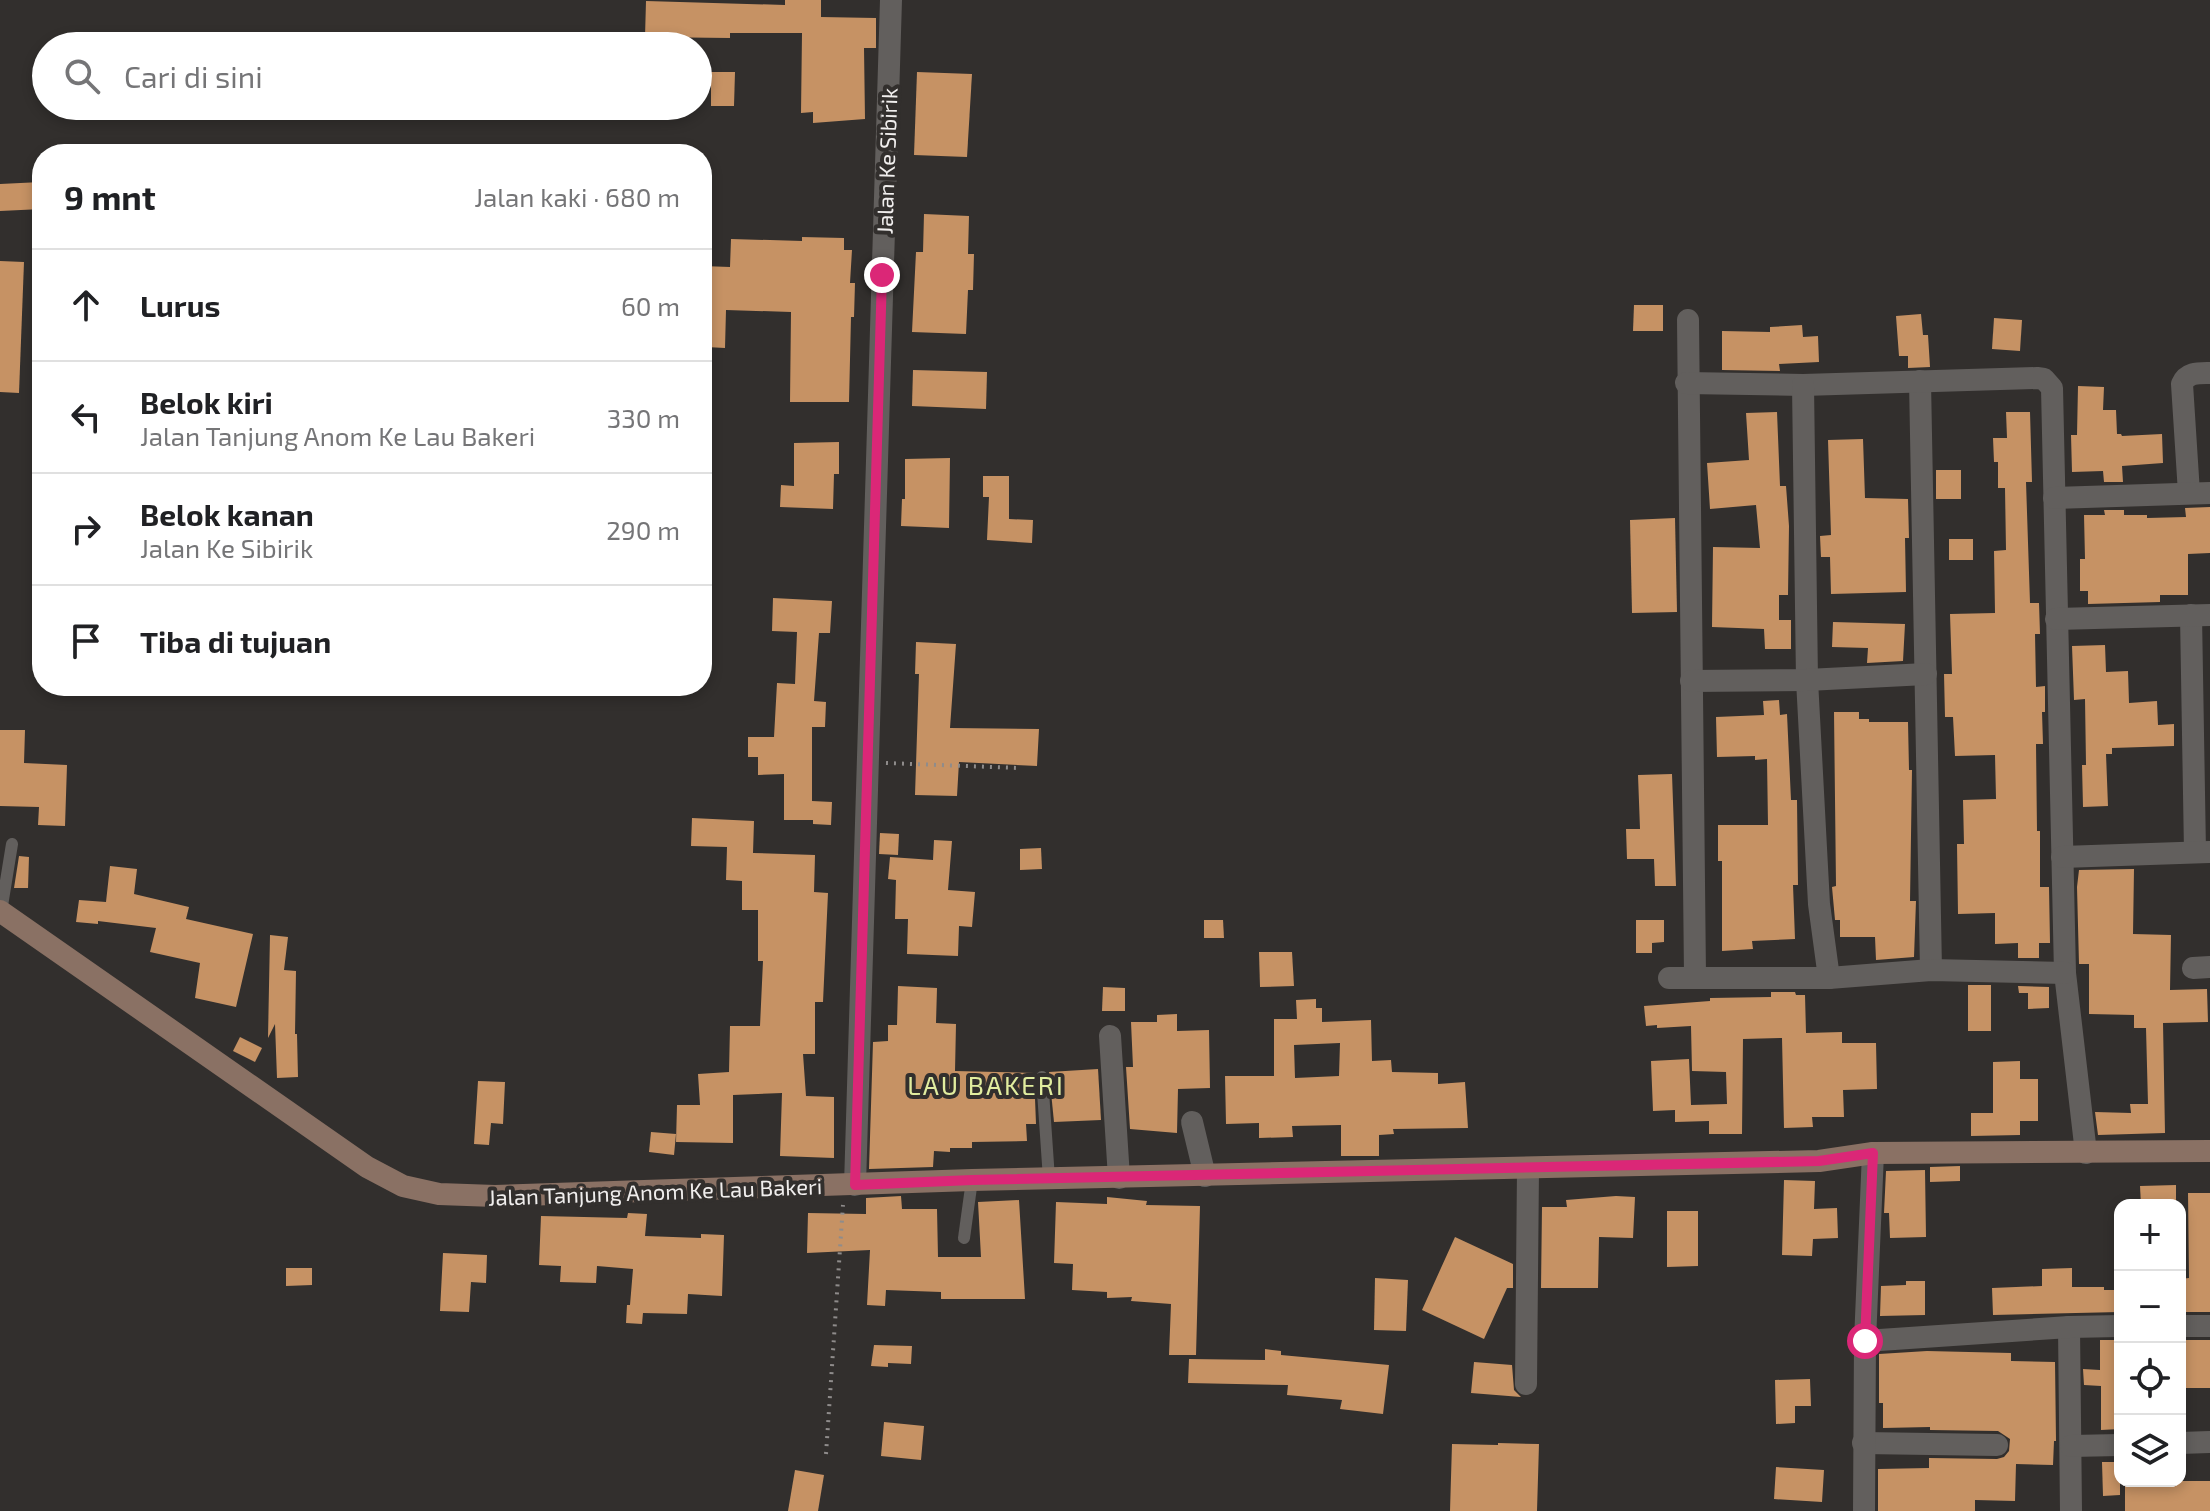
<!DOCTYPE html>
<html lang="id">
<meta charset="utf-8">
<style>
body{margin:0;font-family:"Exo 2",sans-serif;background:#f6f6f6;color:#202124}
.controls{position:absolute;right:24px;bottom:24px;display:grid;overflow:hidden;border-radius:16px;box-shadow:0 4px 12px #0003}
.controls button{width:72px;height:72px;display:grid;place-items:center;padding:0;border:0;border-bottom:2px solid #e0e0e0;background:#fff;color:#202124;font:40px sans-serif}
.stop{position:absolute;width:24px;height:24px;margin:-18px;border:6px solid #db2777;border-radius:50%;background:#fff}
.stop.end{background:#db2777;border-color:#fff;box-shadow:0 2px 8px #0008}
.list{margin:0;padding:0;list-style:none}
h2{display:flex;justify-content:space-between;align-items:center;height:104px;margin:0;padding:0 32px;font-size:34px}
h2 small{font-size:26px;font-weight:400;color:#757577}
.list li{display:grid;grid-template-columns:52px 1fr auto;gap:24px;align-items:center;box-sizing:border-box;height:112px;padding:0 32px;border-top:2px solid #e0e0e0}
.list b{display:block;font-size:30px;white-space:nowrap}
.list p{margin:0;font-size:26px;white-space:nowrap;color:#757577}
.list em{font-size:26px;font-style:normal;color:#757577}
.icon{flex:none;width:44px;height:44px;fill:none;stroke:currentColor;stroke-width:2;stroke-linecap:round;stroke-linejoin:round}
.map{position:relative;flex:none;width:2210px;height:1511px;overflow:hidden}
.search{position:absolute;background:#fff;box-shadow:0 4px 12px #0003;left:32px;top:32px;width:680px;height:88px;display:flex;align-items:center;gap:20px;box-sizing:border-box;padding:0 28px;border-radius:44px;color:#757577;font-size:30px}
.panel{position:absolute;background:#fff;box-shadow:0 4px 12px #0003;left:32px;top:144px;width:680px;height:552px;border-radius:32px}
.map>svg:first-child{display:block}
.building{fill:#c69264;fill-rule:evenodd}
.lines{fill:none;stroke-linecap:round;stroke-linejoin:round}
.path{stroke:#8f8c8b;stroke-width:4;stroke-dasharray:2 6;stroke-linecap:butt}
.service{stroke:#625f5d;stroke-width:12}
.minor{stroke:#625f5d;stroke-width:22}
.secondary{stroke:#8a7164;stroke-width:22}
.route{stroke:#db2777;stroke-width:10}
.labels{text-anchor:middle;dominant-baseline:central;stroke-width:8;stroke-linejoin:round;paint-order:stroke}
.street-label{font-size:22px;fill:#f0eeed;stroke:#322f2d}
.quarter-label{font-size:26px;letter-spacing:2px;fill:#e1ed9f;stroke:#322f2d}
</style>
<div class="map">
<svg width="2210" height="1511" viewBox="0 0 2210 1511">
<rect width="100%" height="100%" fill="#322f2d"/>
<!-- building -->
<g class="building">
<path d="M785 0H821V17L876 18V48H864L865 119 813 123V112L801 113 802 33H730V38L645 37 646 1 785 5Z"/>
<path d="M711 72H735L734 106H711Z"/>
<path d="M917 72 972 74 967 157 914 155Z"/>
<path d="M41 182 42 209 0 211V184Z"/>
<path d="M924 214 969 216 968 254H974L973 290H968L966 334 912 332 916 252H923Z"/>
<path d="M802 237 844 238V250H852L850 283H855L854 317H851L849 402H790L791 312 726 310 725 348 706 347 707 312H702V266L730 267 731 239 802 241Z"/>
<path d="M0 261 24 262 19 393 0 392Z"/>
<path d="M1634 305H1663V331H1633Z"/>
<path d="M1921 314 1923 335H1928L1930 367 1908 368V356H1899L1896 316Z"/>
<path d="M1994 318 2022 320 2020 351 1992 349Z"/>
<path d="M1802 325 1803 337 1818 336 1819 362 1779 364 1780 371 1722 370V331L1770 332V327Z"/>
<path d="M913 370 987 372 986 409 912 406Z"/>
<path d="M2078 386 2104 387 2103 410H2116L2117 434H2121L2122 436 2162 434 2163 463 2122 466 2123 482H2104L2103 471 2072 472 2071 435H2077Z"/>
<path d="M1777 412 1780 486H1786L1789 526 1788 595H1779V620H1791V649H1765L1764 629 1712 627 1713 547 1760 548 1756 505 1710 509 1707 463 1749 460 1746 413Z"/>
<path d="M2006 412H2030L2032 482H2026L2030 603H2039L2040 634H2035L2036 687 2045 686V712H2042L2043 744H2036L2037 831H2040V887H2049L2050 943H2039V958H2018V943L1995 944V913L1958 914 1957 844H1964L1963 800 1996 799 1995 755 1955 756 1953 717H1945L1944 674H1952L1950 614 1995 613 1994 551 2006 550 2005 488H1998V462H1994L1993 438H2007Z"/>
<path d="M1863 439 1865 498 1908 499 1909 538H1905L1906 592 1831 594 1830 557H1821L1820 536 1831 535 1828 440Z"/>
<path d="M839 442V474H834L833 509 780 507 781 485 794 486V443Z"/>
<path d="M950 458 949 528 901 526 902 499H905V459Z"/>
<rect x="1936" y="470" width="25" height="29"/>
<path d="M983 476H1009V519L1033 520 1032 543 987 540 989 497H983Z"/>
<path d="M2210 507V553L2188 554V595H2160V602L2088 604V591H2080V559H2085L2084 515H2105L2104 510H2124V515H2147V518L2186 517 2185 508Z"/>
<path d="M1675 518 1677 612 1632 613 1630 520Z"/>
<rect x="1949" y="539" width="24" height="21"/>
<path d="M773 598 832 601 830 633H819L814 701 826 702 825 727H812V801L832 802 831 825 813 824V820H784V774L758 775V757H748V737H774L777 683 795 684 797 632 772 631Z"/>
<path d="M1833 622 1905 624 1903 661 1867 663 1868 648 1832 647Z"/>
<path d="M916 642 956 644 950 728 1039 729 1037 766 959 762 957 796 915 795 919 674H915Z"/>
<path d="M2105 645 2106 672 2128 671 2129 703 2157 701 2158 725 2174 724V746L2112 748V754H2106L2108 806 2083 807 2082 765H2086L2085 699 2074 700 2072 646Z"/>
<path d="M1779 700 1780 715 1787 714 1791 800H1797L1798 885H1793L1795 939 1752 941 1753 949 1722 951V861H1718V825H1768L1767 759 1755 760V756L1717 757 1716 717 1764 715 1763 701Z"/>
<path d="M1834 712H1859V719H1869V722H1908L1909 770H1912L1910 901H1916L1914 957 1876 960 1875 937H1840V920H1835L1832 887 1836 886Z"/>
<path d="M0 730H25L24 763 67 765 65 826 38 825 39 807 0 806Z"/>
<path d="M1672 774 1676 886H1655L1654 859H1627L1626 829H1640L1638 775Z"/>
<path d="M692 818 754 821 753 853 815 855 814 892 828 893 823 1002H815V1054H803L806 1096 834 1097V1158L780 1156 782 1093 733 1095V1143L676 1142 677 1105H700L698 1074 729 1072 730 1026H760L763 961H758V910H742V881L726 880 727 847 691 846Z"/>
<path d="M880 833 899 834 898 855 879 854Z"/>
<path d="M934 840 952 841 948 890 975 892 972 927 959 926 958 956 907 954 908 919H895L896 880 888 879 890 857 933 860Z"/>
<path d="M1041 848 1042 869 1020 870V849Z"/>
<path d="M19 856 29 857 28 888H14Z"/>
<path d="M110 866 137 869 134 894 189 907 186 919 253 934 236 1007 195 998 200 963 150 952 156 928 98 921V924L76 922 79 900 106 902Z"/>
<path d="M2134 869 2133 934 2171 935 2170 990 2207 989 2208 1022 2163 1023 2165 1133 2098 1135 2095 1112 2131 1113 2130 1104H2148L2146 1028H2134V1015L2089 1014V964H2079L2077 887 2079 870Z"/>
<path d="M1204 920H1223L1224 938H1204Z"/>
<path d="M1636 920H1664V942L1652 943V953H1636Z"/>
<path d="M270 935 288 937 284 970 296 971 295 1034H297L298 1077 277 1078 275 1024 268 1038Z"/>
<path d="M1259 952H1292L1294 986 1260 987Z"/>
<rect x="1968" y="985" width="23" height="46"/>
<path d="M898 986 937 988 936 1023 956 1024 955 1071 1034 1073 1036 1124H1026L1027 1141 972 1142V1148H950V1152L934 1151 933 1167 869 1169 873 1042 888 1041V1025H897Z"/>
<path d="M2018 986 2049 987V1008L2028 1009V993H2019Z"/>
<path d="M1103 987 1125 988V1011H1102Z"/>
<path d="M1771 992H1795L1796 995H1805L1806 1033 1842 1032V1043H1876L1877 1089 1843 1090 1844 1117H1812L1813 1127 1784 1128 1782 1038 1743 1039 1742 1134H1709V1121L1675 1122V1110L1653 1111 1651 1061 1689 1059 1691 1105 1727 1104 1726 1072 1692 1071 1691 1026 1657 1028V1025L1646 1026 1644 1006 1710 1001V998L1771 997Z"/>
<path d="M1316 999V1008H1322V1022L1371 1020 1372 1061 1391 1060 1392 1072 1438 1073V1084L1465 1082 1468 1128 1393 1129 1394 1134 1379 1135V1156H1341V1125L1292 1126 1293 1137 1259 1138V1123L1226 1124 1225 1076H1274V1019H1297L1296 1000ZM1340 1043 1339 1076 1295 1078 1294 1045Z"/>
<path d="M1177 1014V1031L1209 1030 1210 1088 1178 1089 1177 1133 1130 1129 1126 1067H1133L1131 1022H1157V1015Z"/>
<path d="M240 1037 262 1048 255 1062 233 1051Z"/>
<path d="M2020 1061V1079H2038V1121H2020V1135L1971 1136V1113H1993V1062Z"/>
<path d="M1098 1069 1101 1120 1054 1122 1049 1072Z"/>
<path d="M478 1081 505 1082 503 1124 491 1123 489 1145 474 1144Z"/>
<path d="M651 1132 676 1134 674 1155 649 1152Z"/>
<path d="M1960 1166V1181L1930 1182V1167Z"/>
<path d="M1925 1170 1926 1237 1890 1238 1889 1213H1884L1886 1171Z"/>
<path d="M1784 1180 1815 1181 1814 1209 1837 1208 1838 1238 1813 1239 1812 1256 1782 1255Z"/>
<path d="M2176 1185V1205H2141L2140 1186Z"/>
<path d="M2188 1193H2210V1312H2180V1279L2189 1278Z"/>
<path d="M901 1196 902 1209H937L938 1257H981L978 1202 1019 1200 1025 1299H941V1292L886 1290 885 1306 867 1305 870 1250 807 1253 808 1213 866 1214V1198Z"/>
<path d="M1616 1196 1635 1197 1633 1238 1599 1237 1598 1288H1541L1542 1207H1567L1566 1200Z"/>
<path d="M1107 1197 1147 1201 1146 1205 1200 1206 1196 1355H1169L1171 1304 1131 1301 1132 1297 1107 1298V1292L1072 1290 1073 1264 1054 1263 1056 1202 1107 1204Z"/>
<path d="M1667 1211H1698V1266L1667 1267Z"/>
<path d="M628 1213 647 1214 645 1236 701 1238V1234L724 1235 722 1296 688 1294 687 1314 643 1313 642 1324 626 1323 627 1305H630L633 1269 597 1266 596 1283 560 1282 561 1266 539 1265 541 1216 627 1218Z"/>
<path d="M1455 1237 1513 1264V1288H1507L1484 1339 1422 1310Z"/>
<path d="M443 1253 487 1255 486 1283 471 1282 469 1312 440 1311Z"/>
<path d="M286 1268H312V1285L286 1286Z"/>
<path d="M2072 1268V1287H2104V1290H2120V1312L1993 1315 1992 1288 2042 1286V1269Z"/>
<path d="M1375 1278 1408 1280 1406 1331 1374 1330Z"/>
<path d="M1906 1281H1925V1315L1880 1316 1881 1286 1906 1285Z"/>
<path d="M2100 1340H2120V1429L2101 1430V1386L2084 1385 2083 1369 2100 1370Z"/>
<rect x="2180" y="1340" width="30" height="48"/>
<path d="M874 1345 912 1346 911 1364 888 1363V1367L871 1366Z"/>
<path d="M1265 1349 1281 1351V1355L1389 1365 1383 1414 1340 1409 1342 1400 1287 1395 1288 1385 1188 1383 1189 1359 1265 1360Z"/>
<path d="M1927 1351 2011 1353V1361L2055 1362 2056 1441H2054L2053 1465 2016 1464 2015 1501 1975 1500V1511H1878V1469L1929 1468V1458L1997 1459 2004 1457 2009 1451 2010 1439 1998 1431 1930 1430V1427L1883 1428V1403H1879V1354Z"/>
<path d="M1474 1362 1512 1365 1514 1390 1521 1397 1471 1393Z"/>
<path d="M1810 1379 1811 1406H1795V1423L1776 1424 1775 1380Z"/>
<path d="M884 1422 924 1426 921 1460 881 1456Z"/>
<path d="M1498 1443 1539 1444 1537 1511H1450L1452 1444 1498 1445Z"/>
<path d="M2102 1462H2120V1495L2103 1496Z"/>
<path d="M1776 1467 1824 1470 1822 1502 1774 1499Z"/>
<path d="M795 1470 824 1475 818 1511H788Z"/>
<rect x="2125" y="1481" width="85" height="30"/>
</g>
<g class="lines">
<!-- path -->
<g class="path">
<path d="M886 763 1019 768"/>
<path d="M826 1454 843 1205"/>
</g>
<!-- service -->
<g class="service">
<path d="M1 912 12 844"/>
<path d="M1042 1077 1049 1179"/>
<path d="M964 1238 972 1180"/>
</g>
<!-- minor -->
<g class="minor">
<path d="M1688 320 1695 976"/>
<path d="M1920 381 1931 970"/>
<path d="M1686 383 1803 385 2037 378 2044 379 2052 388 2065 973 2086 1153"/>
<path d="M1803 385 1807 680 1819 904 1829 978"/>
<path d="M2189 493 2182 384C2187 372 2199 373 2210 373"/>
<path d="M2054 498 2210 493"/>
<path d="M2191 615 2195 852"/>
<path d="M2056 619 2210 615"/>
<path d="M1691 681 1807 680 1926 674"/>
<path d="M2062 857 2209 852"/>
<path d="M2193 968 2210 967"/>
<path d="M1669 978H1829L1931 970 2065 973"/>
<path d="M1110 1036 1119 1178"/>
<path d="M1192 1122 1205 1176"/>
<path d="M855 1185 891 0"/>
<path d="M2180 1326H2210"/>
<path d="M2069 1327 2071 1511"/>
<path d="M1865 1341 2069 1327 2120 1326"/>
<path d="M1526 1384 1528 1169"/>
<path d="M1863 1443 1997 1445"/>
<path d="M2180 1443 2210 1442"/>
<path d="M2071 1446 2120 1445"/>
<path d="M1864 1511 1865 1341 1873 1153"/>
</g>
<!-- secondary -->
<path class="secondary" d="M0 911 367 1167 403 1186 439 1194 495 1196 972 1180 1819 1161 1873 1153 2210 1151"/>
</g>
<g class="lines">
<!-- route -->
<path class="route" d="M882 275 855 1185 972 1180 1819 1161 1873 1153 1865 1341"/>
</g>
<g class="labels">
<!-- street labels -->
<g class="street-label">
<text transform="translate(886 161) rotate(-88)">Jalan Ke Sibirik</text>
<text transform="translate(655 1191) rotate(-2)">Jalan Tanjung Anom Ke Lau Bakeri</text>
</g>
<!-- quarter labels -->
<g class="quarter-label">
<text x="986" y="1084">LAU BAKERI</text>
</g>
</g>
</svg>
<div class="controls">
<button>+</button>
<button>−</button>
<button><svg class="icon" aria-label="locate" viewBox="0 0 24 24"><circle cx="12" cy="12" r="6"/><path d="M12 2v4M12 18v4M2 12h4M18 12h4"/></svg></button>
<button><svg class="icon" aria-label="layers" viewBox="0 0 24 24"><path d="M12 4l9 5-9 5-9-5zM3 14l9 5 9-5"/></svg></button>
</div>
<div class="stop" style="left:1865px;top:1341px"></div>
<div class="stop end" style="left:882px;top:275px"></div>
<div class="search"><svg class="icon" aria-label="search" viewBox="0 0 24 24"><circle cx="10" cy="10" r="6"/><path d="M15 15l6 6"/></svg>Cari di sini</div>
<section class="panel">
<h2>9 mnt<small>Jalan kaki · 680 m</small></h2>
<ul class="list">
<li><svg class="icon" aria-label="ahead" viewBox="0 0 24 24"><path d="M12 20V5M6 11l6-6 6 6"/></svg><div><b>Lurus</b></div><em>60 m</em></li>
<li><svg class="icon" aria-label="left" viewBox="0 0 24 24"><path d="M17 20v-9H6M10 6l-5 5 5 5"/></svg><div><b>Belok kiri</b><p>Jalan Tanjung Anom Ke Lau Bakeri</p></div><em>330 m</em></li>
<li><svg class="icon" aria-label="right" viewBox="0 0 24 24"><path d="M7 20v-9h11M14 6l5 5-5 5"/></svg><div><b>Belok kanan</b><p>Jalan Ke Sibirik</p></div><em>290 m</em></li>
<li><svg class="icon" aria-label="arrive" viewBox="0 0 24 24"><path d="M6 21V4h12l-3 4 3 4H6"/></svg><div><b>Tiba di tujuan</b></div></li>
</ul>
</section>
</div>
